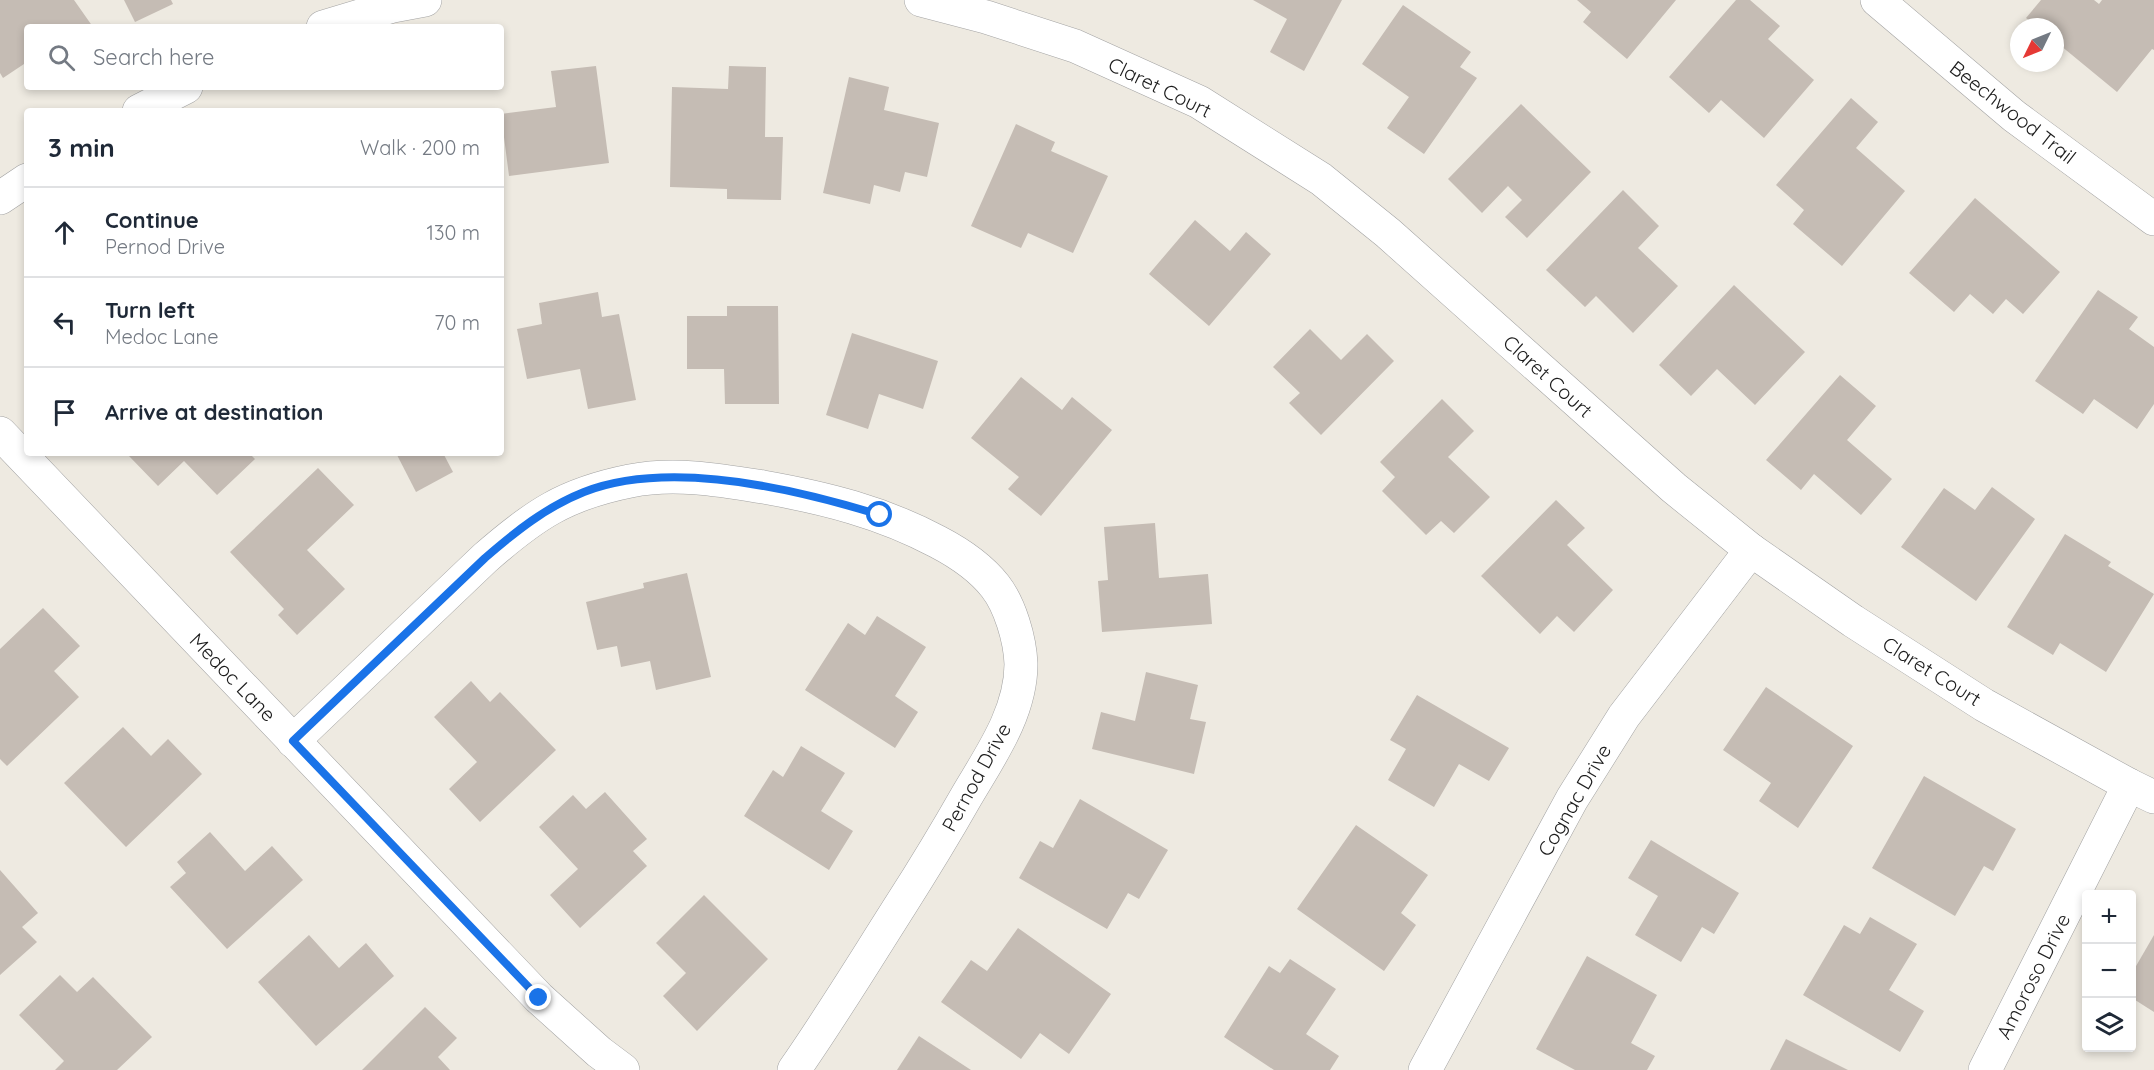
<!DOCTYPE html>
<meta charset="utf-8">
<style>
body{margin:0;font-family:Quicksand,sans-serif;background:#f2f2f3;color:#1f2937}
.controls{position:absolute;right:18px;bottom:18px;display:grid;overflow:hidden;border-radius:6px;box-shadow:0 3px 9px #0003}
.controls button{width:54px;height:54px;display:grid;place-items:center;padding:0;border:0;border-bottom:2px solid #e0e1e3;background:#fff;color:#1f2937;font:30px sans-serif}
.compass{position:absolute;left:2010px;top:18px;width:54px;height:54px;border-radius:50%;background:#fff;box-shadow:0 3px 9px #0003;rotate:227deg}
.stop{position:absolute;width:18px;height:18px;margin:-14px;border:4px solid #1a73e8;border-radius:50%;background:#fff}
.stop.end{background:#1a73e8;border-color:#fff;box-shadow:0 2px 6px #0008}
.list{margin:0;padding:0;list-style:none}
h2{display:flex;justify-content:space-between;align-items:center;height:78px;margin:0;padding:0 24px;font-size:26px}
h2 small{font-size:20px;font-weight:400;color:#747a83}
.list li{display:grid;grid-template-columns:39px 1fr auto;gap:18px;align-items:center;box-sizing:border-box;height:90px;padding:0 24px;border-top:2px solid #e0e1e3}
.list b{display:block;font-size:22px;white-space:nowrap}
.list p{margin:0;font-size:20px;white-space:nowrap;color:#747a83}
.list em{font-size:20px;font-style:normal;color:#747a83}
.icon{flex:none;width:33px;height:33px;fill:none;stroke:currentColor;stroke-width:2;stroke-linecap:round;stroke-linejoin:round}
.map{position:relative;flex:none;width:2154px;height:1070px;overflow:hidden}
.search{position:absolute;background:#fff;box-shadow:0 3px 9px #0003;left:24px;top:24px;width:480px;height:66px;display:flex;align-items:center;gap:15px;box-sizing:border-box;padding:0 21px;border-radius:6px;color:#747a83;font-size:22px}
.panel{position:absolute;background:#fff;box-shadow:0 3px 9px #0003;left:24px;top:108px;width:480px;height:348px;border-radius:6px}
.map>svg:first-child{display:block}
.building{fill:#c5bcb4}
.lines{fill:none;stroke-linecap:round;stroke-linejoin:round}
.minor-casing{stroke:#a3a3a3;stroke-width:34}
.minor{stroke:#fff;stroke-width:33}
.route{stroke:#1a73e8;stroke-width:8}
.labels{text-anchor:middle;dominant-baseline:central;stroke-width:6;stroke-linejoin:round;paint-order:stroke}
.street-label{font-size:20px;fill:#1c1c1c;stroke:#fff}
</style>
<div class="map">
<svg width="2154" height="1070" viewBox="0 0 2154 1070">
<rect width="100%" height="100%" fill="#eeeae1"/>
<!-- building -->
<g class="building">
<path d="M0 0H74L93 27H27V62L3 78 0 73Z"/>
<path d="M124 0H171L173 4 135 22Z"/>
<path d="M1253 0H1342L1304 71 1270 52 1287 19Z"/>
<path d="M1577 0H1676L1627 59 1583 22 1591 12Z"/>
<path d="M1736 0H1750L1780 26 1768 39 1814 80 1764 138 1721 100 1709 113 1669 77Z"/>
<path d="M2041 0H2094L2099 4 2102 0H2154V50L2152 49 2117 92 2055 41V27H2038L2026 18Z"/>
<path d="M1403 5 1471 52 1460 67 1477 78 1424 154 1387 128 1409 97 1362 64Z"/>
<path d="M596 66 609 163 509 176 501 114 556 107 551 71Z"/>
<path d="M729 66 766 67 765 137H783L781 200 727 199V189L670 187 672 87 728 89Z"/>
<path d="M849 77 889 87 884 110 939 123 927 177 905 172 900 192 874 185 870 204 823 193Z"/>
<path d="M1851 98 1878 122 1856 148 1905 191 1842 266 1793 224 1804 210 1776 185Z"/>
<path d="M1521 104 1591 172 1527 238 1505 217 1522 200 1508 186 1482 213 1448 179Z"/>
<path d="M1016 124 1055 142 1051 151 1108 176 1073 253 1028 233 1021 248 971 226Z"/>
<path d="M1623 190 1659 226 1638 248 1678 286 1633 333 1596 296 1585 307 1546 270Z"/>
<path d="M1975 198 2060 272 2023 314 2006 299 1993 314 1970 294 1954 312 1909 273Z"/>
<path d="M1195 220 1230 251 1246 232 1271 254 1209 326 1149 274Z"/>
<path d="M1734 285 1805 352 1755 405 1717 369 1691 396 1659 365Z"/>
<path d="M2098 290 2138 317 2129 329 2154 347V404L2137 429 2094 399 2083 414 2035 381Z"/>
<path d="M598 292 602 317 619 314 636 400 588 409 580 369 527 379 517 329 542 324 539 303Z"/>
<path d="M727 306H778L779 404H725L724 369H687V316H727Z"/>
<path d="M1310 329 1341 360 1367 334 1394 361 1321 435 1289 403 1300 393 1273 367Z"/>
<path d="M852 333 938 361 923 409 879 394 868 429 826 415Z"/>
<path d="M1840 375 1876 406 1847 440 1892 479 1861 515 1814 474 1801 490 1766 460Z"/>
<path d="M1021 377 1062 410 1072 397 1112 430 1041 516 1008 489 1019 477 971 438Z"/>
<path d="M1442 399 1474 431 1448 457 1490 497 1454 533 1441 521 1426 535 1382 491 1395 477 1380 462Z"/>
<path d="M131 453H249L255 459 217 495 184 461 158 486 129 456Z"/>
<path d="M396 453H443L453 472 416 492Z"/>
<path d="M318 468 354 505 307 550 345 589 297 635 278 615 284 609 230 552Z"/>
<path d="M1992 487 2035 519 1976 601 1901 547 1944 488 1975 510Z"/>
<path d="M1556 500 1585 528 1567 545 1613 590 1574 632 1557 616 1540 634 1481 576Z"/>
<path d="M1155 523 1159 578 1208 574 1212 624 1102 632 1098 581 1108 580 1104 527Z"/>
<path d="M2065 534 2111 562 2108 566 2154 594 2106 672 2060 643 2053 655 2007 627Z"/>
<path d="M687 573 711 677 656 690 650 661 621 667 617 646 597 650 586 602 644 588 643 583Z"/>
<path d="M43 608 80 646 54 671 79 697 7 766 0 759V649Z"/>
<path d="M877 616 926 647 895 696 918 712 895 748 805 690 848 623 865 635Z"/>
<path d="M1146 672 1198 685 1190 719 1206 722 1194 774 1092 749 1101 712 1135 721Z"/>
<path d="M471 681 490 702 500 692 556 750 480 822 449 789 477 762 434 717Z"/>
<path d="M1766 687 1853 746 1798 828 1759 801 1771 783 1723 750Z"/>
<path d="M1417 695 1509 748 1489 781 1459 764 1434 807 1388 780 1406 749 1390 740Z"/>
<path d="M123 727 151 756 168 739 202 774 126 847 64 783Z"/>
<path d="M801 746 845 773 821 811 853 831 829 870 744 816 773 770 783 777Z"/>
<path d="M1924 776 2016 829 1993 871 1984 866 1955 916 1872 868Z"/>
<path d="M605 792 647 839 633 851 647 866 580 928 550 895 578 869 539 827 573 795 586 809Z"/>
<path d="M1080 799 1168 850 1139 899 1128 893 1107 929 1019 878 1040 841 1053 848Z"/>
<path d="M1356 825 1428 875 1401 913 1416 925 1384 971 1297 909Z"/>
<path d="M210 832 245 871 272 846 303 880 227 949 170 887 186 873 177 862Z"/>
<path d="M1651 840 1739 893 1714 934 1702 927 1681 962 1635 935 1658 896 1628 878Z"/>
<path d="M0 870 38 913 22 927 37 942 0 975Z"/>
<path d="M704 895 768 959 697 1031 663 996 686 973 656 943Z"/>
<path d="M1870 917 1917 944 1889 990 1924 1011 1900 1052 1803 995 1844 925 1860 934Z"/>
<path d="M1018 928 1111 994 1069 1054 1040 1033 1021 1059 941 1002 971 960 987 971Z"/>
<path d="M309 935 339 968 366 943 394 976 316 1046 258 982Z"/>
<path d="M2154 935V1012L2132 998V973Z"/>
<path d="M1587 956 1657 995 1631 1043 1655 1056 1647 1070H1575L1536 1049Z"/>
<path d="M1290 959 1336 989 1306 1034 1339 1056 1330 1070H1274L1224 1037 1269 966 1280 973Z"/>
<path d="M60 975 77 992 93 977 152 1037 117 1070H55L64 1061 19 1015Z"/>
<path d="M425 1007 457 1038 438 1057 450 1070H362Z"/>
<path d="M919 1036 971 1070H897Z"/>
<path d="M1786 1039 1848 1070H1770Z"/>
</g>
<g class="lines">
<!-- minor casing -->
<g class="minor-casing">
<g id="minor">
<path d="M921 0 986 17 1075 46 1199 102 1321 179 1388 233 1674 488 1751 550 1853 621 1984 705 2129 785 2154 797"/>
<path d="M1877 0 2014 116 2154 219"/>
<path d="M323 27 393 6 425 0"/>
<path d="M139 111 186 87"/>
<path d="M0 198 27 180"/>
<path d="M0 433 539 998 599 1052 623 1070"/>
<path d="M293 741 485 558C534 515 565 494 630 481 674 472 720 480 763 487 825 498 882 512 938 542 959 553 980 567 995 586 1010 605 1020 639 1021 664 1021 713 990 756 966 797 945 834 923 870 900 906 865 961 831 1017 794 1070"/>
<path d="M1425 1070 1572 799 1624 716 1751 550"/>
<path d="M1985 1070 2129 785"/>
</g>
</g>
<!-- minor -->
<use href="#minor" class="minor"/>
</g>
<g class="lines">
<!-- route -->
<path class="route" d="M539 998 293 741 485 558C515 532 546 507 584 492 669 459 796 489 880 515"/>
</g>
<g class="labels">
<!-- street labels -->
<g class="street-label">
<text transform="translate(1160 87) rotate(26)">Claret Court</text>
<text transform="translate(2013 112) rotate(38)">Beechwood Trail</text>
<text transform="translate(1548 376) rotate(42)">Claret Court</text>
<text transform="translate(1932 671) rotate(32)">Claret Court</text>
<text transform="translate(233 677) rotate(46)">Medoc Lane</text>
<text transform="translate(976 777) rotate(-61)">Pernod Drive</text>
<text transform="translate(1574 800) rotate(-60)">Cognac Drive</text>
<text transform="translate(2033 976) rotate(-63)">Amoroso Drive</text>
</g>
</g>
</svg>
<div class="controls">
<button>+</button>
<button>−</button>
<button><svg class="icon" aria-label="layers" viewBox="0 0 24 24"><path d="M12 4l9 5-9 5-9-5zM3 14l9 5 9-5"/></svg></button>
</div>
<svg class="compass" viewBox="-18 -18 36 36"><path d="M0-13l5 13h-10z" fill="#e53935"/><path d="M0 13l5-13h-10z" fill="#747a83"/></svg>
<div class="stop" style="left:880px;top:515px"></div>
<div class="stop end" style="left:539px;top:998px"></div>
<div class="search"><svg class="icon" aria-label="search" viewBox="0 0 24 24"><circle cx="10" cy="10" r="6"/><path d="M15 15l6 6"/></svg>Search here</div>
<section class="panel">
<h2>3 min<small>Walk · 200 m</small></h2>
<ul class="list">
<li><svg class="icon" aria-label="ahead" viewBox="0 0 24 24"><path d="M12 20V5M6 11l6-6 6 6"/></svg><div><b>Continue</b><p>Pernod Drive</p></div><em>130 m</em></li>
<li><svg class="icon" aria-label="left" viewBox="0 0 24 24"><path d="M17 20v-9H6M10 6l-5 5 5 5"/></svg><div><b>Turn left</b><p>Medoc Lane</p></div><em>70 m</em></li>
<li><svg class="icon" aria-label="arrive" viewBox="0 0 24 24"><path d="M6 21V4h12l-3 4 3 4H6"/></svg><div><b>Arrive at destination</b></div></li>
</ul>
</section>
</div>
